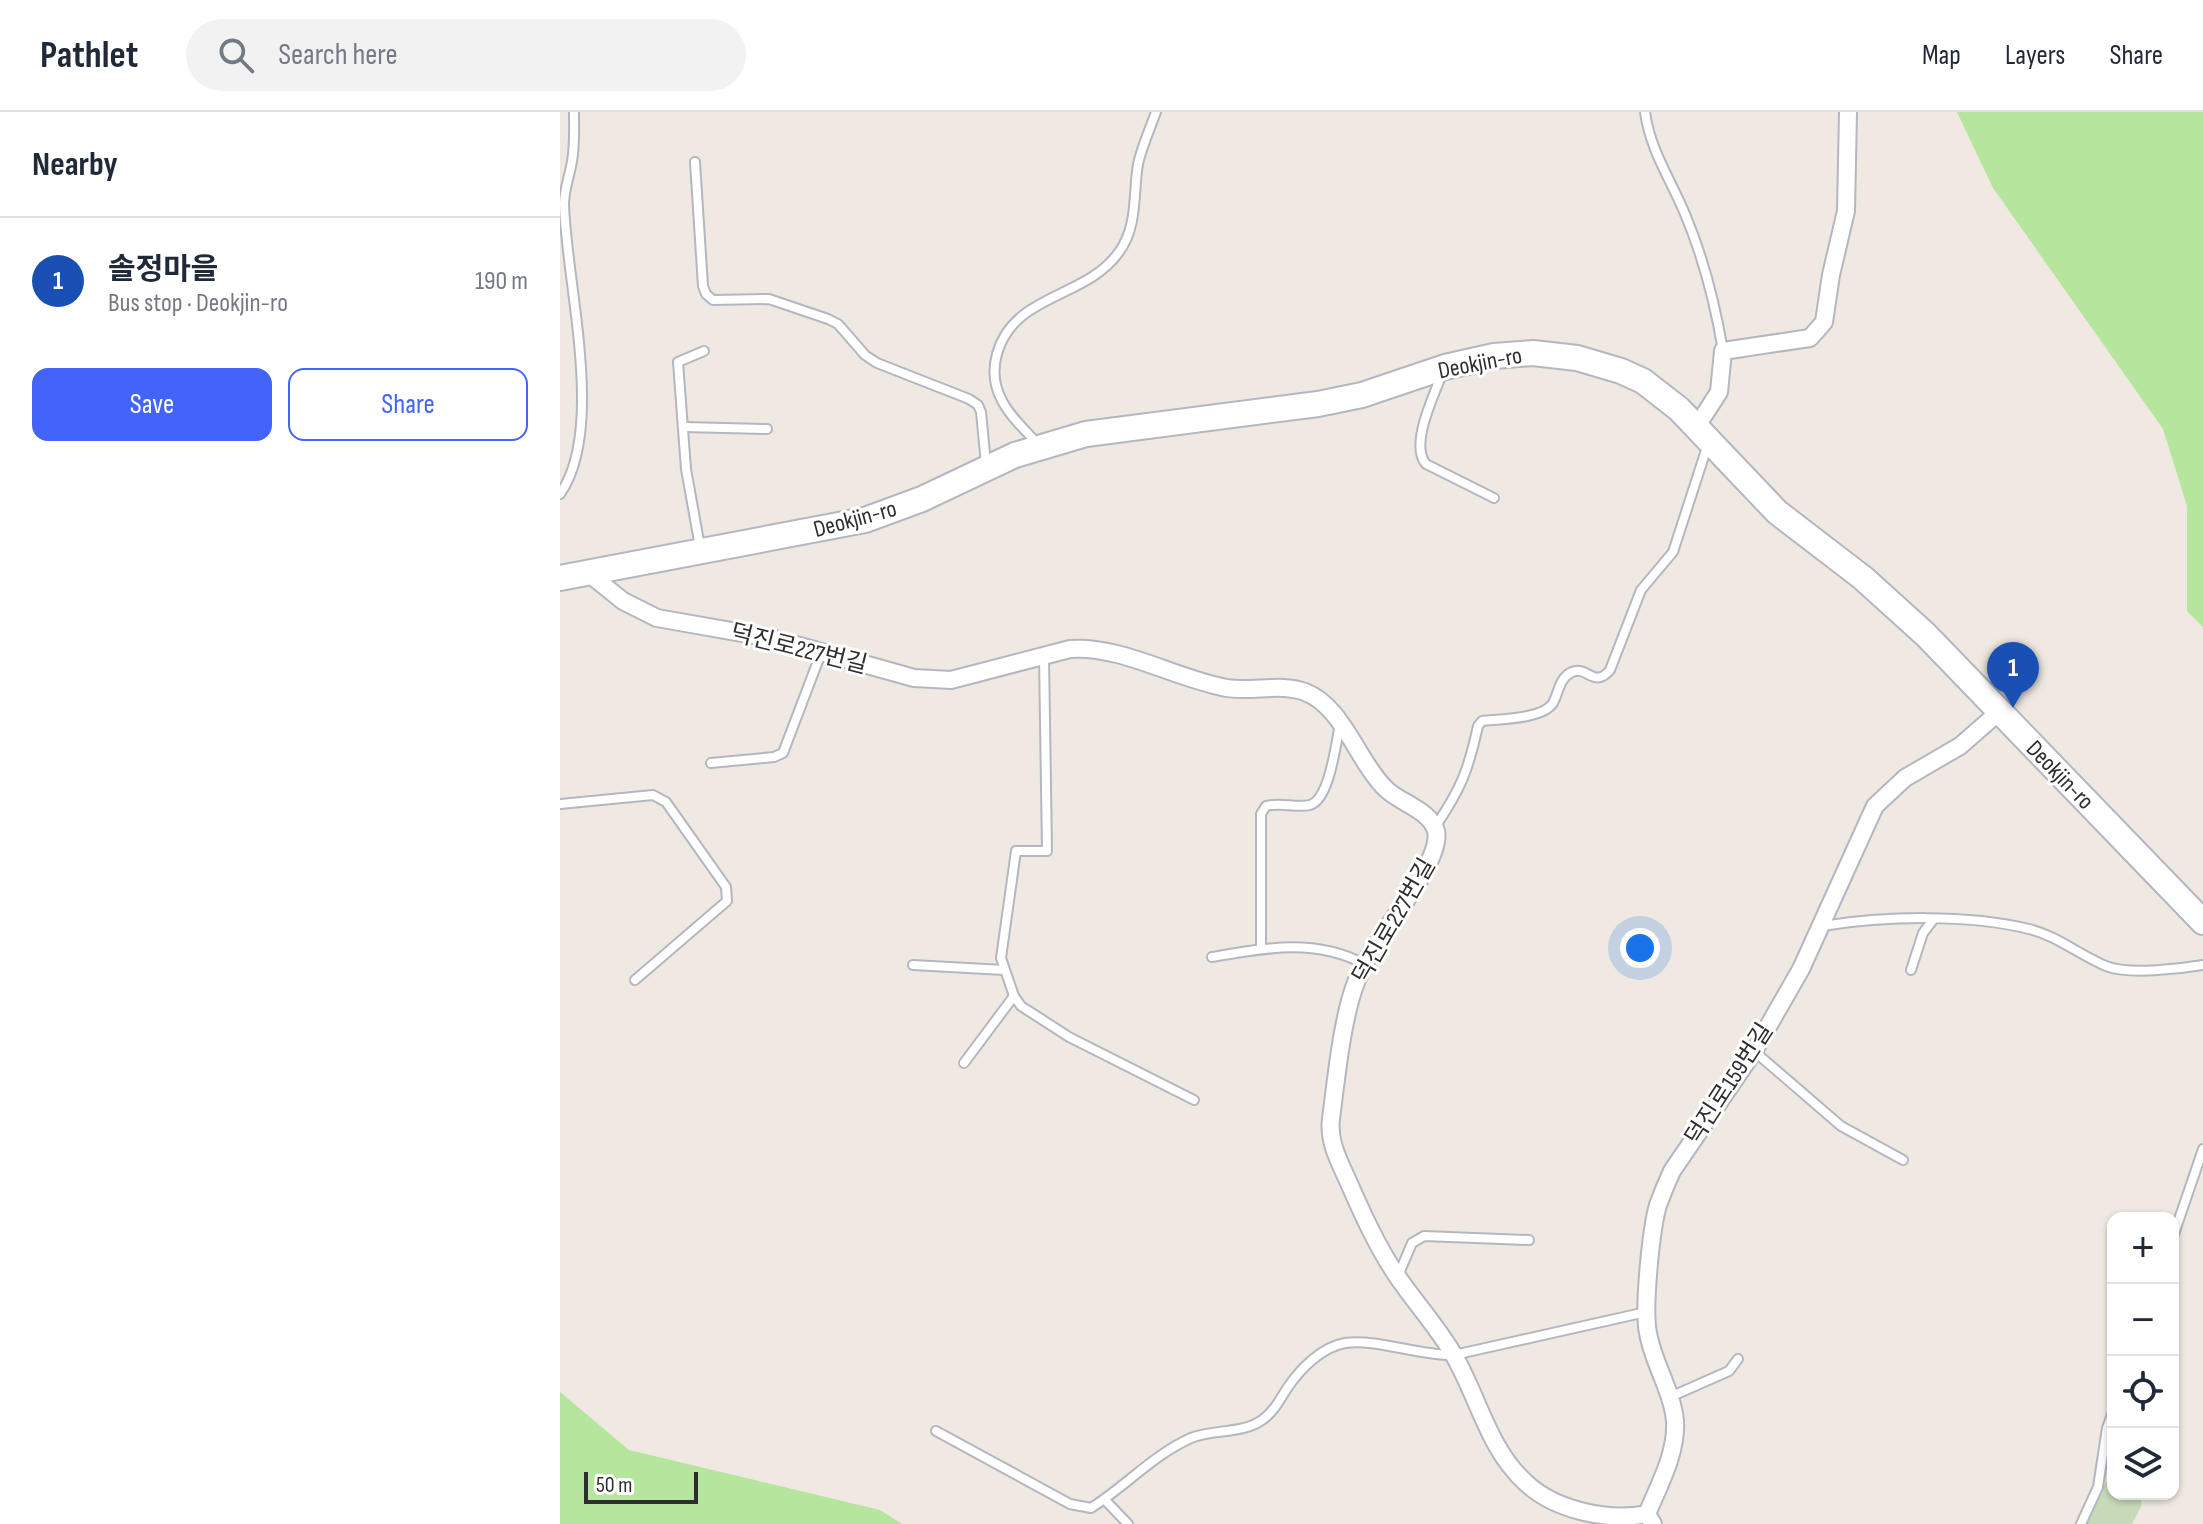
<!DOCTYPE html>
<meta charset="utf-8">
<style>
body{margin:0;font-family:"Sofia Sans Condensed","Noto Sans KR",sans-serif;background:#f2f2f3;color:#1f2937}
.controls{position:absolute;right:24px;bottom:24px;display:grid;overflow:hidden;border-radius:16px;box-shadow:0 2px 6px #0004}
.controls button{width:72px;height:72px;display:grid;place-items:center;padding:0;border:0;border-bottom:2px solid #e0e1e3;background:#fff;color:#1f2937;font:40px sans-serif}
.scale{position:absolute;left:24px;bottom:20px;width:114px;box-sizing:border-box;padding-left:8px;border:4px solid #2e2e2e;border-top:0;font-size:22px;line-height:28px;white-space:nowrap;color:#2e2e2e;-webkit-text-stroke:6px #fff;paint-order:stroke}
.you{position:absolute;left:1080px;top:836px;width:28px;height:28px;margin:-20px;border:6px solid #fff;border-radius:50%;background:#1a73e8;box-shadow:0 0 0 12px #1a73e833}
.badge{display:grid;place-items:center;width:52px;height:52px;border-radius:50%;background:#4264fb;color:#fff;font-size:26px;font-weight:700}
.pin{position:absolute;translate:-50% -66px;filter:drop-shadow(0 2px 4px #0008)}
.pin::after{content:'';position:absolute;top:42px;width:28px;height:24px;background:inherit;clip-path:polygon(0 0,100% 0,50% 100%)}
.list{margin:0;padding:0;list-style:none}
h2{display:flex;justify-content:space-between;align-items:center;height:104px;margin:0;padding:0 32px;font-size:34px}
h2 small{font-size:26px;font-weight:400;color:#747a83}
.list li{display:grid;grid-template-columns:52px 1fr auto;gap:24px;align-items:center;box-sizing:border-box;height:128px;padding:0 32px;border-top:2px solid #e0e1e3}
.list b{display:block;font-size:30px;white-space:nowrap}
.list p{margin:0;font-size:26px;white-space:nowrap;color:#747a83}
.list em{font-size:26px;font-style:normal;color:#747a83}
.actions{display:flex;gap:16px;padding:24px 32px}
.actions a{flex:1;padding:18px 0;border:2px solid #4264fb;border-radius:16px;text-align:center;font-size:28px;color:#4264fb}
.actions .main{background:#4264fb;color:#fff}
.icon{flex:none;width:44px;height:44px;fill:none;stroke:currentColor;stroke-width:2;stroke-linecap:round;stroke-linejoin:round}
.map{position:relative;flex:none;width:1643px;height:1412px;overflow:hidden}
header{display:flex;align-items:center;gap:48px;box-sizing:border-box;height:112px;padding:0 40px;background:#fff;border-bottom:2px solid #e0e1e3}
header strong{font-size:38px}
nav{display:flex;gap:44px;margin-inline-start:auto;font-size:28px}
.search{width:560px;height:72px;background:#f2f2f3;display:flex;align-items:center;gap:20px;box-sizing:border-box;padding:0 28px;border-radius:44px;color:#747a83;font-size:30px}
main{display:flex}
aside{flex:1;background:#fff}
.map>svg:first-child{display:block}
.green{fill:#b6e59e}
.cemetery{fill:#c8d9b8}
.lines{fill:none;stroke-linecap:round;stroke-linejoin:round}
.lane-casing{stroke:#b4b7c1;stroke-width:12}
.street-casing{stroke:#b4b7c1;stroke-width:20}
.secondary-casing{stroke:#b4b7c1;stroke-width:28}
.lane{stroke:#fff;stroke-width:8}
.street{stroke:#fff;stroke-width:16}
.secondary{stroke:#fff;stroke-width:24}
.labels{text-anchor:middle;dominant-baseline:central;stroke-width:6;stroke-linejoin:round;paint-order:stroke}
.street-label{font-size:24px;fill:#2e2e2e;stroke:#fff}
</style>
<header>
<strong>Pathlet</strong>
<div class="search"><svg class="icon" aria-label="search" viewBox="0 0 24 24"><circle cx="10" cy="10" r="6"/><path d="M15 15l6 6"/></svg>Search here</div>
<nav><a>Map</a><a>Layers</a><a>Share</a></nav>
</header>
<main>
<aside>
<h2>Nearby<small></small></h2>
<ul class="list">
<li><span class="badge" style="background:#1a4fb4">1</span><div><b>솔정마을</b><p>Bus stop · Deokjin-ro</p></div><em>190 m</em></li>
</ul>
<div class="actions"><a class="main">Save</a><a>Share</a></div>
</aside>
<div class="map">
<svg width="1643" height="1412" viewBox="0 0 1643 1412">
<rect width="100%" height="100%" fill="#efe9e1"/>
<!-- green -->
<g class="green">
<path d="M1397 0H1643V515L1627 499V394L1603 317 1433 76Z"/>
<path d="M0 1280 69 1338 320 1398 342 1412H0Z"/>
</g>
<!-- cemetery -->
<path class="cemetery" d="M1553 1358V1382H1582L1581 1395 1572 1412H1522Z"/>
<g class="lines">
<!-- lane casing -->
<g class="lane-casing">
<g id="lane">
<path d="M1085 0C1090 38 1111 68 1125 102 1144 147 1155 191 1163 239"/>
<path d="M135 50 143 174 146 182 153 188 209 187 268 207 278 212 305 243 317 251 409 287 418 293 421 300 426 352"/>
<path d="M883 259C875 282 849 332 866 352L934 386"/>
<path d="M124 315 207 317"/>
<path d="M477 331C452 305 426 281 437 242 454 181 526 187 559 140 578 114 573 82 578 52 582 34 590 17 596 0"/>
<path d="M0 382C46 317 6 170 4 92 4 77 10 63 12 49 15 33 14 17 14 0"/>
<path d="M140 435 126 357 118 250 144 239"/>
<path d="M484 544 487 739H456L441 846 454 884 461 894 509 925 634 988"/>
<path d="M151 651 214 645 223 641 261 541"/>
<path d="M0 692 93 683 106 690 166 775 167 789 75 868"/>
<path d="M875 715C901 677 908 659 918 614L922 609C940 607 983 607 993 591 999 580 999 566 1012 560 1027 553 1034 577 1050 558L1081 478 1113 440 1148 332"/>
<path d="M1262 814C1324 804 1409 802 1469 817 1498 824 1519 843 1546 854 1567 863 1620 857 1643 853"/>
<path d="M701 837V702L706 694C720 690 736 696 750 693 770 687 776 630 780 612"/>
<path d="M652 845C705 836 755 826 804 852"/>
<path d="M353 853 444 858"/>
<path d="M1351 858 1363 821 1373 808"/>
<path d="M1194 939 1281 1014 1343 1048"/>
<path d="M404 951 454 884"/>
<path d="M1613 1125 1643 1037"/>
<path d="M838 1164 852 1131 864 1124 969 1128"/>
<path d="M1110 1285 1169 1259 1178 1247"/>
<path d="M376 1319 510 1392 531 1396C566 1374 593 1343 631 1326 653 1317 683 1322 702 1308 714 1300 720 1287 728 1275 741 1256 762 1235 785 1231 815 1226 860 1244 894 1243L1086 1200"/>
<path d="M545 1388 568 1412"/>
<path d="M1521 1412 1538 1375 1547 1316 1553 1300"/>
</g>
</g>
<!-- street casing -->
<g class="street-casing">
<g id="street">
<path d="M1137 314 1159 280 1163 239 1250 226 1264 210 1271 163 1286 99 1288 0"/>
<path d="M27 460 63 489 97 506 211 526 354 566 391 568 510 537C561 533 616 567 667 576 692 580 722 571 745 580 783 594 798 651 827 678 841 691 871 699 876 719 882 746 834 803 820 827 810 842 801 856 795 873 782 908 776 968 771 1007 768 1029 779 1049 788 1069 802 1101 816 1132 835 1161 853 1188 875 1212 892 1240 918 1283 927 1335 965 1370 994 1398 1048 1410 1087 1402"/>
<path d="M1093 1412 1087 1402C1099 1373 1117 1341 1115 1309 1112 1278 1093 1251 1088 1221 1083 1197 1091 1117 1098 1093 1102 1082 1107 1070 1112 1059L1194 939 1241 857 1315 694 1345 666 1400 634 1439 600"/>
</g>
</g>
<!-- secondary casing -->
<g class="secondary-casing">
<path id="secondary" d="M0 466 305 408 362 387 455 343 526 322 758 292 802 283 885 255 934 244 973 241 1017 246 1061 259 1083 269 1119 297 1217 400 1303 466 1366 523 1643 810"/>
</g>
<!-- lane -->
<use href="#lane" class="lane"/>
<!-- street -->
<use href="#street" class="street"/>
<!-- secondary -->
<use href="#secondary" class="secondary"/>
</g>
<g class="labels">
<!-- street labels -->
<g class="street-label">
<text transform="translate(920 251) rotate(-11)">Deokjin-ro</text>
<text transform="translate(295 407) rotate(-15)">Deokjin-ro</text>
<text transform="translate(239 537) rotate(14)">덕진로227번길</text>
<text transform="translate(1500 663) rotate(46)">Deokjin-ro</text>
<text transform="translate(834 809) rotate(-60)">덕진로227번길</text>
<text transform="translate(1169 972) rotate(-57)">덕진로159번길</text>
</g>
</g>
</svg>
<div class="controls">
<button>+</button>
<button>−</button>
<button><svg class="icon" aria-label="locate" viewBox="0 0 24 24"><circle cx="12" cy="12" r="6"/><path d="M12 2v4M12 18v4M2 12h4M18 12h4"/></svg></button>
<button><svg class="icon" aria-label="layers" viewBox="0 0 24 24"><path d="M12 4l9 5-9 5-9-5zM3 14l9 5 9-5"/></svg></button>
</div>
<div class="scale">50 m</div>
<div class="you"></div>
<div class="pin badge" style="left:1453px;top:596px;background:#1a4fb4">1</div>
</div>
</main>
